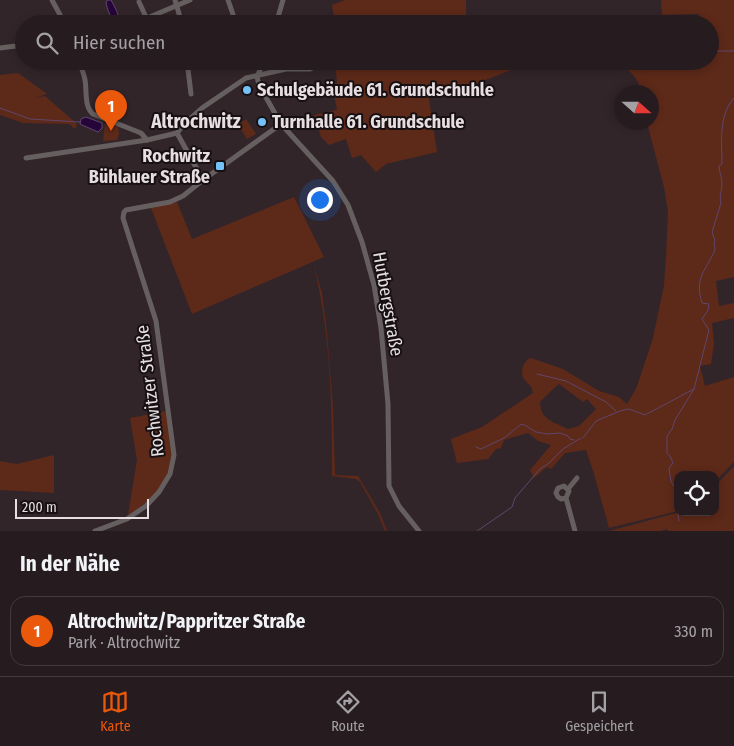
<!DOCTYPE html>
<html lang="de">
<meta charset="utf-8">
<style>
body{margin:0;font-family:"Fira Sans Condensed",sans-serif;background:#2e2529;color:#f1f3f6}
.controls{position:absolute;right:15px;bottom:15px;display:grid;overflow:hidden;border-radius:10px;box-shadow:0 2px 8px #0003}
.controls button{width:45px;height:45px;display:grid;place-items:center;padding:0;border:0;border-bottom:1px solid #423a3e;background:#261c20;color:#f1f3f6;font:25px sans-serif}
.compass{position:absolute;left:614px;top:85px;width:45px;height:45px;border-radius:50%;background:#261c20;box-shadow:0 2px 8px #0003;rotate:111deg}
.scale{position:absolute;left:15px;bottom:12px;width:134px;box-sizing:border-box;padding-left:5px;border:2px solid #e6dee1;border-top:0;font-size:14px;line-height:18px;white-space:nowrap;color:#e6dee1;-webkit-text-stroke:4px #161012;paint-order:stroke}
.you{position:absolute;left:319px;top:199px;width:18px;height:18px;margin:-12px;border:4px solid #fff;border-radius:50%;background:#1a73e8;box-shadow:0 0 0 8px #1a73e833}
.badge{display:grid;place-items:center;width:32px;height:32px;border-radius:50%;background:#ea580c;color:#fff;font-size:16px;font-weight:700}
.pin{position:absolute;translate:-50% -41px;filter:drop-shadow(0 1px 2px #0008)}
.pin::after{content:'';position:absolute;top:26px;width:18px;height:15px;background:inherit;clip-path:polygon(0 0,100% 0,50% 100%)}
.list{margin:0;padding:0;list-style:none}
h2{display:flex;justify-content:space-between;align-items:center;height:65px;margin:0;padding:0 20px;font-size:21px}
h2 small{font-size:16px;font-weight:400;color:#a4a1a5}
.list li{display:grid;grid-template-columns:32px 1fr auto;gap:15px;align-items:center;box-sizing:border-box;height:70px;margin:0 10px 10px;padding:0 10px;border:1px solid #423a3e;border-radius:15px}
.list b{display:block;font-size:19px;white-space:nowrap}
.list p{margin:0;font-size:16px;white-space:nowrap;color:#a4a1a5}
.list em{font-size:16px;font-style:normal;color:#a4a1a5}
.icon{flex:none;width:28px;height:28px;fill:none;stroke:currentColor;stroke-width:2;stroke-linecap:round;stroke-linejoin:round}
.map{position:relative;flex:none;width:734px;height:531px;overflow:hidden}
.search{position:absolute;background:#261c20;box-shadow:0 2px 8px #0003;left:15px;right:15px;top:15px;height:55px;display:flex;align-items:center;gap:12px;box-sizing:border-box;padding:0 18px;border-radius:28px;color:#a4a1a5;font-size:19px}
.sheet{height:145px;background:#261c20}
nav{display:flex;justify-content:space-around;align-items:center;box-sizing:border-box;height:70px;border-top:1px solid #423a3e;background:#261c20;font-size:14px;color:#a4a1a5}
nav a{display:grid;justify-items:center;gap:2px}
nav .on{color:#ea580c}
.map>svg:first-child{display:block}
.green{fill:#5d2919;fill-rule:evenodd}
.water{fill:#26053b;stroke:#60466d}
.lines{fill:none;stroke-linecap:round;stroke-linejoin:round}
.stream{stroke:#60466d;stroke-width:1}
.minor{stroke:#665f5f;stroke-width:5}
.poi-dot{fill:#73c1f6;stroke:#161012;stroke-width:2}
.labels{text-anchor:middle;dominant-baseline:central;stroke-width:4;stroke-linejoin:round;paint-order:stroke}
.poi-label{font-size:18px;font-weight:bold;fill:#e6dee1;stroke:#161012;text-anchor:start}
.street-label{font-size:18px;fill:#e6dee1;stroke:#161012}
.neighbourhood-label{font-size:19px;font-weight:bold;fill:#e6dee1;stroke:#161012}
</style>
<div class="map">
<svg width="734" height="531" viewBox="0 0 734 531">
<rect width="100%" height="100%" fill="#32252a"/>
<!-- green -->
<g class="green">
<path d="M345 0H466V20L471 24H335L332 5Z"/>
<path d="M661 0H734V277L716 281 719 306 734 303V318L712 323 714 343 711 364 700 366 705 386 734 377V462L715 482V475H678V511L609 528 594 474 586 450 565 453 551 469 547 467 534 478 530 470 551 445 538 441 528 433 504 440 501 448 496 449 488 459 457 463 451 439 482 427 533 393C532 385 528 385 524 379 519 372 524 360 531 358L563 369 599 391 619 397 627 404 636 389 653 338 664 285 666 255 668 212 664 187 647 123 652 122V92H642C632 60 611 65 583 61H710V24H701L699 14 662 15ZM559 384 583 402 587 399 596 409 579 426 568 429C554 422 540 420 540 402L552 390Z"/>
<path d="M554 19 553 24H491Z"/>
<path d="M335 61H535L475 84 428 92 437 152 386 164 376 172 361 155 352 158 346 139 329 145 321 137 314 115 337 110 332 84 337 83Z"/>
<path d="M18 73 47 94 34 98 45 96 77 124 75 129 69 124 23 123 0 115V75Z"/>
<path d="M246 119 256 134 247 139 238 125Z"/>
<path d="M105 124 118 127 119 134 117 140 103 141Z"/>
<path d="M294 197 324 257 192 314 151 208 177 202 192 239Z"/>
<path d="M313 263 322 293 327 333 333 407 335 475 358 476 380 513 387 531H385L378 514 360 482 356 479 332 476C332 405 331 332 313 263Z"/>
<path d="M166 411C168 425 171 440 172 454 172 481 149 503 128 515L137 460 130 418Z"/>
<path d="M54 455V493L0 490V461L17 464Z"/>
<path d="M734 466V531H668L667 529 661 531H609L680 512H715V486Z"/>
</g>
<!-- water -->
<g class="water">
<path d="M108 0H111C115 8 121 16 117 24 111 20 107 9 106 2Z"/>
<path d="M86 117 102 123V128L98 132 80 124 81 119Z"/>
</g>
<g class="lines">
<!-- stream -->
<g class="stream">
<path d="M710 53 719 51H734"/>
<path d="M0 108 30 119 80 122"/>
<path d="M537 374 566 381 606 402 616 411"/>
<path d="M583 438 596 421 620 411 629 409 645 415 694 389 709 330 702 319 708 310 709 304 702 303C694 278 706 270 715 250L714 243 715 241 712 232 721 203C719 197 722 190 722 183 722 177 719 172 719 166L722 164C722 142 718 116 734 98"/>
<path d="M476 447 481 449 504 438 520 425 523 424 536 432 548 434 560 433 568 436 570 439 574 440"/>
<path d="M678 491 671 482 669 468 673 463 670 456 667 453V436L672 429 675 420 694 389"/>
<path d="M677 508 678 504"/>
<path d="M678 514 679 521"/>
<path d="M477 531 512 507 515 498 540 469 549 463 563 449 581 438"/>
</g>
<!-- minor -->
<g class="minor">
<path d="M52 0 65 24"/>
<path d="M175 0 182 24"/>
<path d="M228 0 236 23"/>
<path d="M139 2 146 17"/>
<path d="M133 24 190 0"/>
<path d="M276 24 283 0"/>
<path d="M0 48 24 45"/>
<path d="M79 61C81 67 84 74 85 80 87 91 84 107 93 114L141 133 147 140"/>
<path d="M187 61 191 94"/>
<path d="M264 61 257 77 259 85 281 124 333 181 348 205 362 242 374 285 381 328 388 404 389 486 399 506 419 531"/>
<path d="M177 133 203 180"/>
<path d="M26 158 147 140 177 133 185 123 202 108 246 78 286 69H310L328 61"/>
<path d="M568 489 577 478"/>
<path d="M566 498 561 499 558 497 556 493 558 488 564 486 569 491 566 498 575 531"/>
<path d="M95 531 127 519 146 506 159 492 170 474 174 455 156 321 123 218 124 212 126 210 170 202 183 196 203 180 281 124"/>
</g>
</g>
<!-- markers -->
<g class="poi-dot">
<circle cx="247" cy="90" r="5"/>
<circle cx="262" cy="122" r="5"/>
<rect x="215" y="161" width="10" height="10" rx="2.5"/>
</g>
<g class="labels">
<!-- poi labels -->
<g class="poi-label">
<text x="257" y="90">Schulgebäude 61. Grundschuhle</text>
<text x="272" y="122">Turnhalle 61. Grundschule</text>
<text x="210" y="156" text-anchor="end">Rochwitz<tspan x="210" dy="21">Bühlauer Straße</tspan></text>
</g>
<!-- street labels -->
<g class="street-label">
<text transform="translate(388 304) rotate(80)">Hutbergstraße</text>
<text transform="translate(150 391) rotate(-97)">Rochwitzer Straße</text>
</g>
<!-- neighbourhood labels -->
<g class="neighbourhood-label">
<text x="196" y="121">Altrochwitz</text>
</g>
</g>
</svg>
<div class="controls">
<button><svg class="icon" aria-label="locate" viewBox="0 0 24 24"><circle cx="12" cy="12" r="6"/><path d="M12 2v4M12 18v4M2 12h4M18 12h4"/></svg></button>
</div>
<svg class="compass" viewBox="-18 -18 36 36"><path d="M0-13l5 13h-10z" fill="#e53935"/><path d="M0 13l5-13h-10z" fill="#a4a1a5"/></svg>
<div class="scale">200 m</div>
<div class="you"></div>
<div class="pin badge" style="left:111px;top:131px">1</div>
<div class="search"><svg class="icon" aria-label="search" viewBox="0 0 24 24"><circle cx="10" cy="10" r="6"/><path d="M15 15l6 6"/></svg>Hier suchen</div>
</div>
<section class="sheet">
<h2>In der Nähe<small></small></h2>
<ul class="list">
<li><span class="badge">1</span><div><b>Altrochwitz/Pappritzer Straße</b><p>Park · Altrochwitz</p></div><em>330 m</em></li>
</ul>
</section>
<nav>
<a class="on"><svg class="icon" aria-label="map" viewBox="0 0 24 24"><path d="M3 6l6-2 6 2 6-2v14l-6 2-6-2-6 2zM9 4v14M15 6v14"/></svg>Karte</a>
<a><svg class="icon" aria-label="directions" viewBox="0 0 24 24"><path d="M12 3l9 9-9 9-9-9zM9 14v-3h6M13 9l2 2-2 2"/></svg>Route</a>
<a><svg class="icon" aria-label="saved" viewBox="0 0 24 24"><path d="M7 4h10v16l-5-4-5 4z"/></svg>Gespeichert</a>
</nav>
